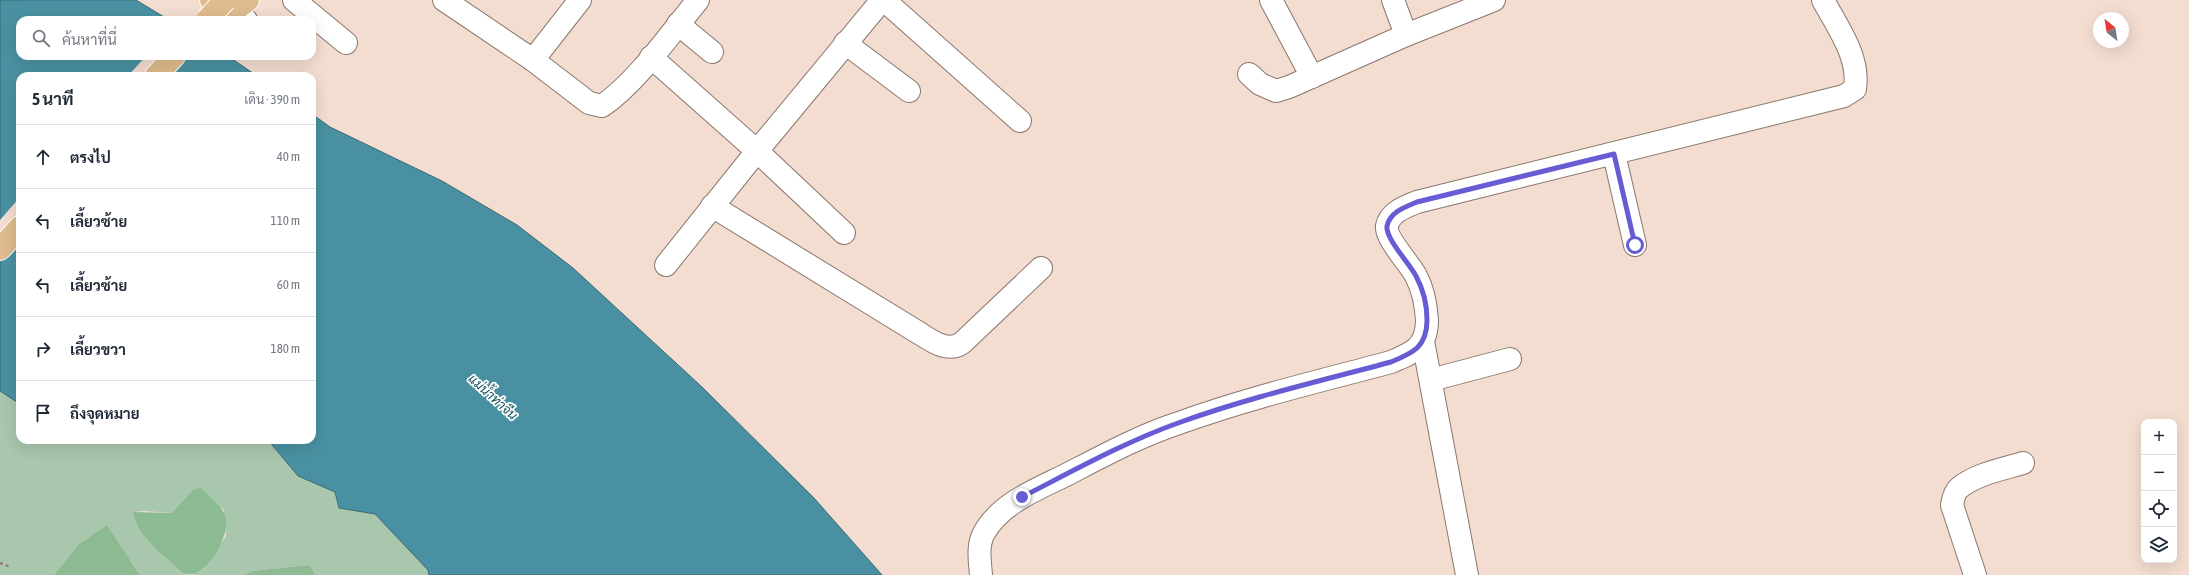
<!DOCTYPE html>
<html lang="th">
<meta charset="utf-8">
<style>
body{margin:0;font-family:"Asap Condensed",Sarabun,sans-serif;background:#f6f6f7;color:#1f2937}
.controls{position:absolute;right:12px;bottom:12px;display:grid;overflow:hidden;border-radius:8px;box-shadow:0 4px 16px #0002}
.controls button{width:36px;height:36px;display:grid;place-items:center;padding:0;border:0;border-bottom:1px solid #e0e1e3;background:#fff;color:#1f2937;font:20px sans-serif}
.compass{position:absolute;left:2093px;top:12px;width:36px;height:36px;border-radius:50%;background:#fff;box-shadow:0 4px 16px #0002;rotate:330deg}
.stop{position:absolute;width:12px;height:12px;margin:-9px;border:3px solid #685cd5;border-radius:50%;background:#fff}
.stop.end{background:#685cd5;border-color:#fff;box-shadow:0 1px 4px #0008}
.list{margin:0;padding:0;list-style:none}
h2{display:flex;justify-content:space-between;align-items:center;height:52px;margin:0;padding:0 16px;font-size:17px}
h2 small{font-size:13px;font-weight:400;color:#747a83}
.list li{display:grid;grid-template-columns:26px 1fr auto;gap:12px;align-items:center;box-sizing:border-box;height:64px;padding:0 16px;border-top:1px solid #e0e1e3}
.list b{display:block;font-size:15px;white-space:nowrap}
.list em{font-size:13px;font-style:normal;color:#747a83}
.icon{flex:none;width:22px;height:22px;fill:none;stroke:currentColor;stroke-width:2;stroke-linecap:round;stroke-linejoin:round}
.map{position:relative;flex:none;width:2189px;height:575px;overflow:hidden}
.search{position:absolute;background:#fff;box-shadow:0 4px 16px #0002;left:16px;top:16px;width:300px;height:44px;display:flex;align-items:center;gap:10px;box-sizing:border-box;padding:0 14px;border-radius:12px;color:#747a83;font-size:15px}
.panel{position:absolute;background:#fff;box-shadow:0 4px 16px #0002;left:16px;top:72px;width:300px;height:372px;border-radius:12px}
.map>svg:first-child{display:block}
.green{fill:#a9c7ac}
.forest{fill:#8cba92}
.water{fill:#4991a2;stroke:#3a6a75}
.pier{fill:#f3dcd0}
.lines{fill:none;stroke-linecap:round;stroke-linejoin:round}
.minor-casing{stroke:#8b776c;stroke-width:24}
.major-casing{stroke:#fff;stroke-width:24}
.path{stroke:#8e7f76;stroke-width:2.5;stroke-dasharray:3 3;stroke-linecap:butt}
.minor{stroke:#fff;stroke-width:22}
.major{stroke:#dfbb8d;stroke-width:22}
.major-bridge-casing{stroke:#fff;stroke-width:24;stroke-linecap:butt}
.major-bridge{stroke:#dfbb8d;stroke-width:22}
.route{stroke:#685cd5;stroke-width:5}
.labels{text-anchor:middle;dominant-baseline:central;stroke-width:3.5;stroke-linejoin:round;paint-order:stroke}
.water-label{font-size:13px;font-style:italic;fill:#12505d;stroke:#fff}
</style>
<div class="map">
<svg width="2189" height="575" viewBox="0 0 2189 575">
<rect width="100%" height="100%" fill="#f3dcd0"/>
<!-- green -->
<path class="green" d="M0 391 20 404V440H268L298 476 335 492 339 508 375 514 428 570 429 575H315L310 565 252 571 244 575H193L203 569 226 536 224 510 214 504 201 488 172 513 144 511 133 512 148 541 182 573 188 575H140L107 525 79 544 54 575H0Z"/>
<!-- forest -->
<g class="forest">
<path d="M201 488C208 496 225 509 226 518 229 536 211 568 194 574 190 575 186 574 182 573 164 554 138 539 133 512L172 513 194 489Z"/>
<path d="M107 525 140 575H54L79 544Z"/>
<path d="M310 565 315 575H244L252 571Z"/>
</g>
<!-- water -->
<g class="water">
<path d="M0 0H136L169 20H20V56H228L257 76H20V404L0 391Z"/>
<path d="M312 114 330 127 442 181 517 225 573 268 702 387 814 498 882 575H429L428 570 375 514 339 508 335 492 298 476 268 440H312Z"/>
</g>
<!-- pier -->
<g class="pier">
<path d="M146 56H174L156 76H128Z"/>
<path d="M20 197V227L0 249V220Z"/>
</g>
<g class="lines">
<!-- minor casing -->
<g class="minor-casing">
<g id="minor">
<path d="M294 0 346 43"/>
<path d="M444 0 533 60 589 103 602 106C637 82 670 34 698 0"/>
<path d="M884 0 1020 121"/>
<path d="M1271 0 1312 77"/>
<path d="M1393 0 1406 35"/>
<path d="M235 10 246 20"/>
<path d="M678 24 712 52"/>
<path d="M845 43 909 91"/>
<path d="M651 57 757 151 882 0"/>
<path d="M533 60 580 0"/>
<path d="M1249 74 1260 84 1276 91 1289 87 1406 35 1494 0"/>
<path d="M1614 154 1635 245"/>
<path d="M712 206 919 333C932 341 947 353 962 343L1041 268"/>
<path d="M666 265 757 151 844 233"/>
<path d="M1423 341 1467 575"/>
<path d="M1431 380 1510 359"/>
<path d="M981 575C980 562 977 545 984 533 1000 504 1035 490 1064 476 1101 457 1139 436 1179 423 1248 398 1320 381 1391 362 1413 353 1427 347 1427 320 1426 305 1423 289 1416 276 1410 264 1385 238 1387 226 1390 212 1405 207 1417 202L1844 96 1855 89C1860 57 1838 28 1823 0"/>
<path d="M1975 575 1952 505C1953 499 1955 491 1959 488 1976 474 2003 469 2023 463"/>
</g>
</g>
<!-- major casing -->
<g class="major-casing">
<g id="major">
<path d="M211 0 223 12 235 10 248 0"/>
<path d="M156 76 174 56"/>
<path d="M0 249 20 227"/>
</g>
</g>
<!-- path -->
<path class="path" d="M0 563 11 567"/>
<!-- minor -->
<use href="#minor" class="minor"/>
<!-- major -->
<use href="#major" class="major"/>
<!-- major-bridge casing -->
<g class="major-bridge-casing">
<path id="major-bridge" d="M207 20 225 0"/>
</g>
<!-- major-bridge -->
<use href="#major-bridge" class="major-bridge"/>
</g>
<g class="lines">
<!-- route -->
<path class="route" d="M1022 497C1073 471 1125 442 1178 423 1247 398 1320 381 1391 362 1413 353 1427 347 1427 320 1427 305 1423 289 1416 276 1410 264 1385 238 1387 226 1390 212 1405 207 1417 202L1614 154 1635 245"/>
</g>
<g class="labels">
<!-- water labels -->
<g class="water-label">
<text transform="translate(493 397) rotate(42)">แม่น้ำท่าจีน</text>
</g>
</g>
</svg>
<div class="controls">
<button>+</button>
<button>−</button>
<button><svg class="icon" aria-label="locate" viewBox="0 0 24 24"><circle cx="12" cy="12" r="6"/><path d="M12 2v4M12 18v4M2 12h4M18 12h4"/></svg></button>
<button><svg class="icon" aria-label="layers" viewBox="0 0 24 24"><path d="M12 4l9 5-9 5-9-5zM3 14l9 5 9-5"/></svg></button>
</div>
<svg class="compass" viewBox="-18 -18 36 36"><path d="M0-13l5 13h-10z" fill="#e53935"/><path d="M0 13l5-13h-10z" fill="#747a83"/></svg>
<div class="stop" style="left:1635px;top:245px"></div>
<div class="stop end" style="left:1022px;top:497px"></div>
<div class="search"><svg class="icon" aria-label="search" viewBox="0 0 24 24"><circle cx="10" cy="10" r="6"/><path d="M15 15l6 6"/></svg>ค้นหาที่นี่</div>
<section class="panel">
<h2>5 นาที<small>เดิน · 390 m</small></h2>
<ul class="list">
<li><svg class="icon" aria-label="ahead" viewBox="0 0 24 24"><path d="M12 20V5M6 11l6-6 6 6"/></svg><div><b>ตรงไป</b></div><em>40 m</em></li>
<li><svg class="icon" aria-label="left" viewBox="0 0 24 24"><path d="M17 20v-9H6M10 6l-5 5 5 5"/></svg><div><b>เลี้ยวซ้าย</b></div><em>110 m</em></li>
<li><svg class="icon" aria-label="left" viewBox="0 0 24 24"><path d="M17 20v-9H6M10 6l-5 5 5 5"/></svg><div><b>เลี้ยวซ้าย</b></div><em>60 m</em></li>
<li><svg class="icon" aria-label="right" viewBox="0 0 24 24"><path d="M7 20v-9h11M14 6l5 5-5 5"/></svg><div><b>เลี้ยวขวา</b></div><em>180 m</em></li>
<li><svg class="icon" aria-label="arrive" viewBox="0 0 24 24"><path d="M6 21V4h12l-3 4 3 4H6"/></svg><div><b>ถึงจุดหมาย</b></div></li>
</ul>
</section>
</div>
